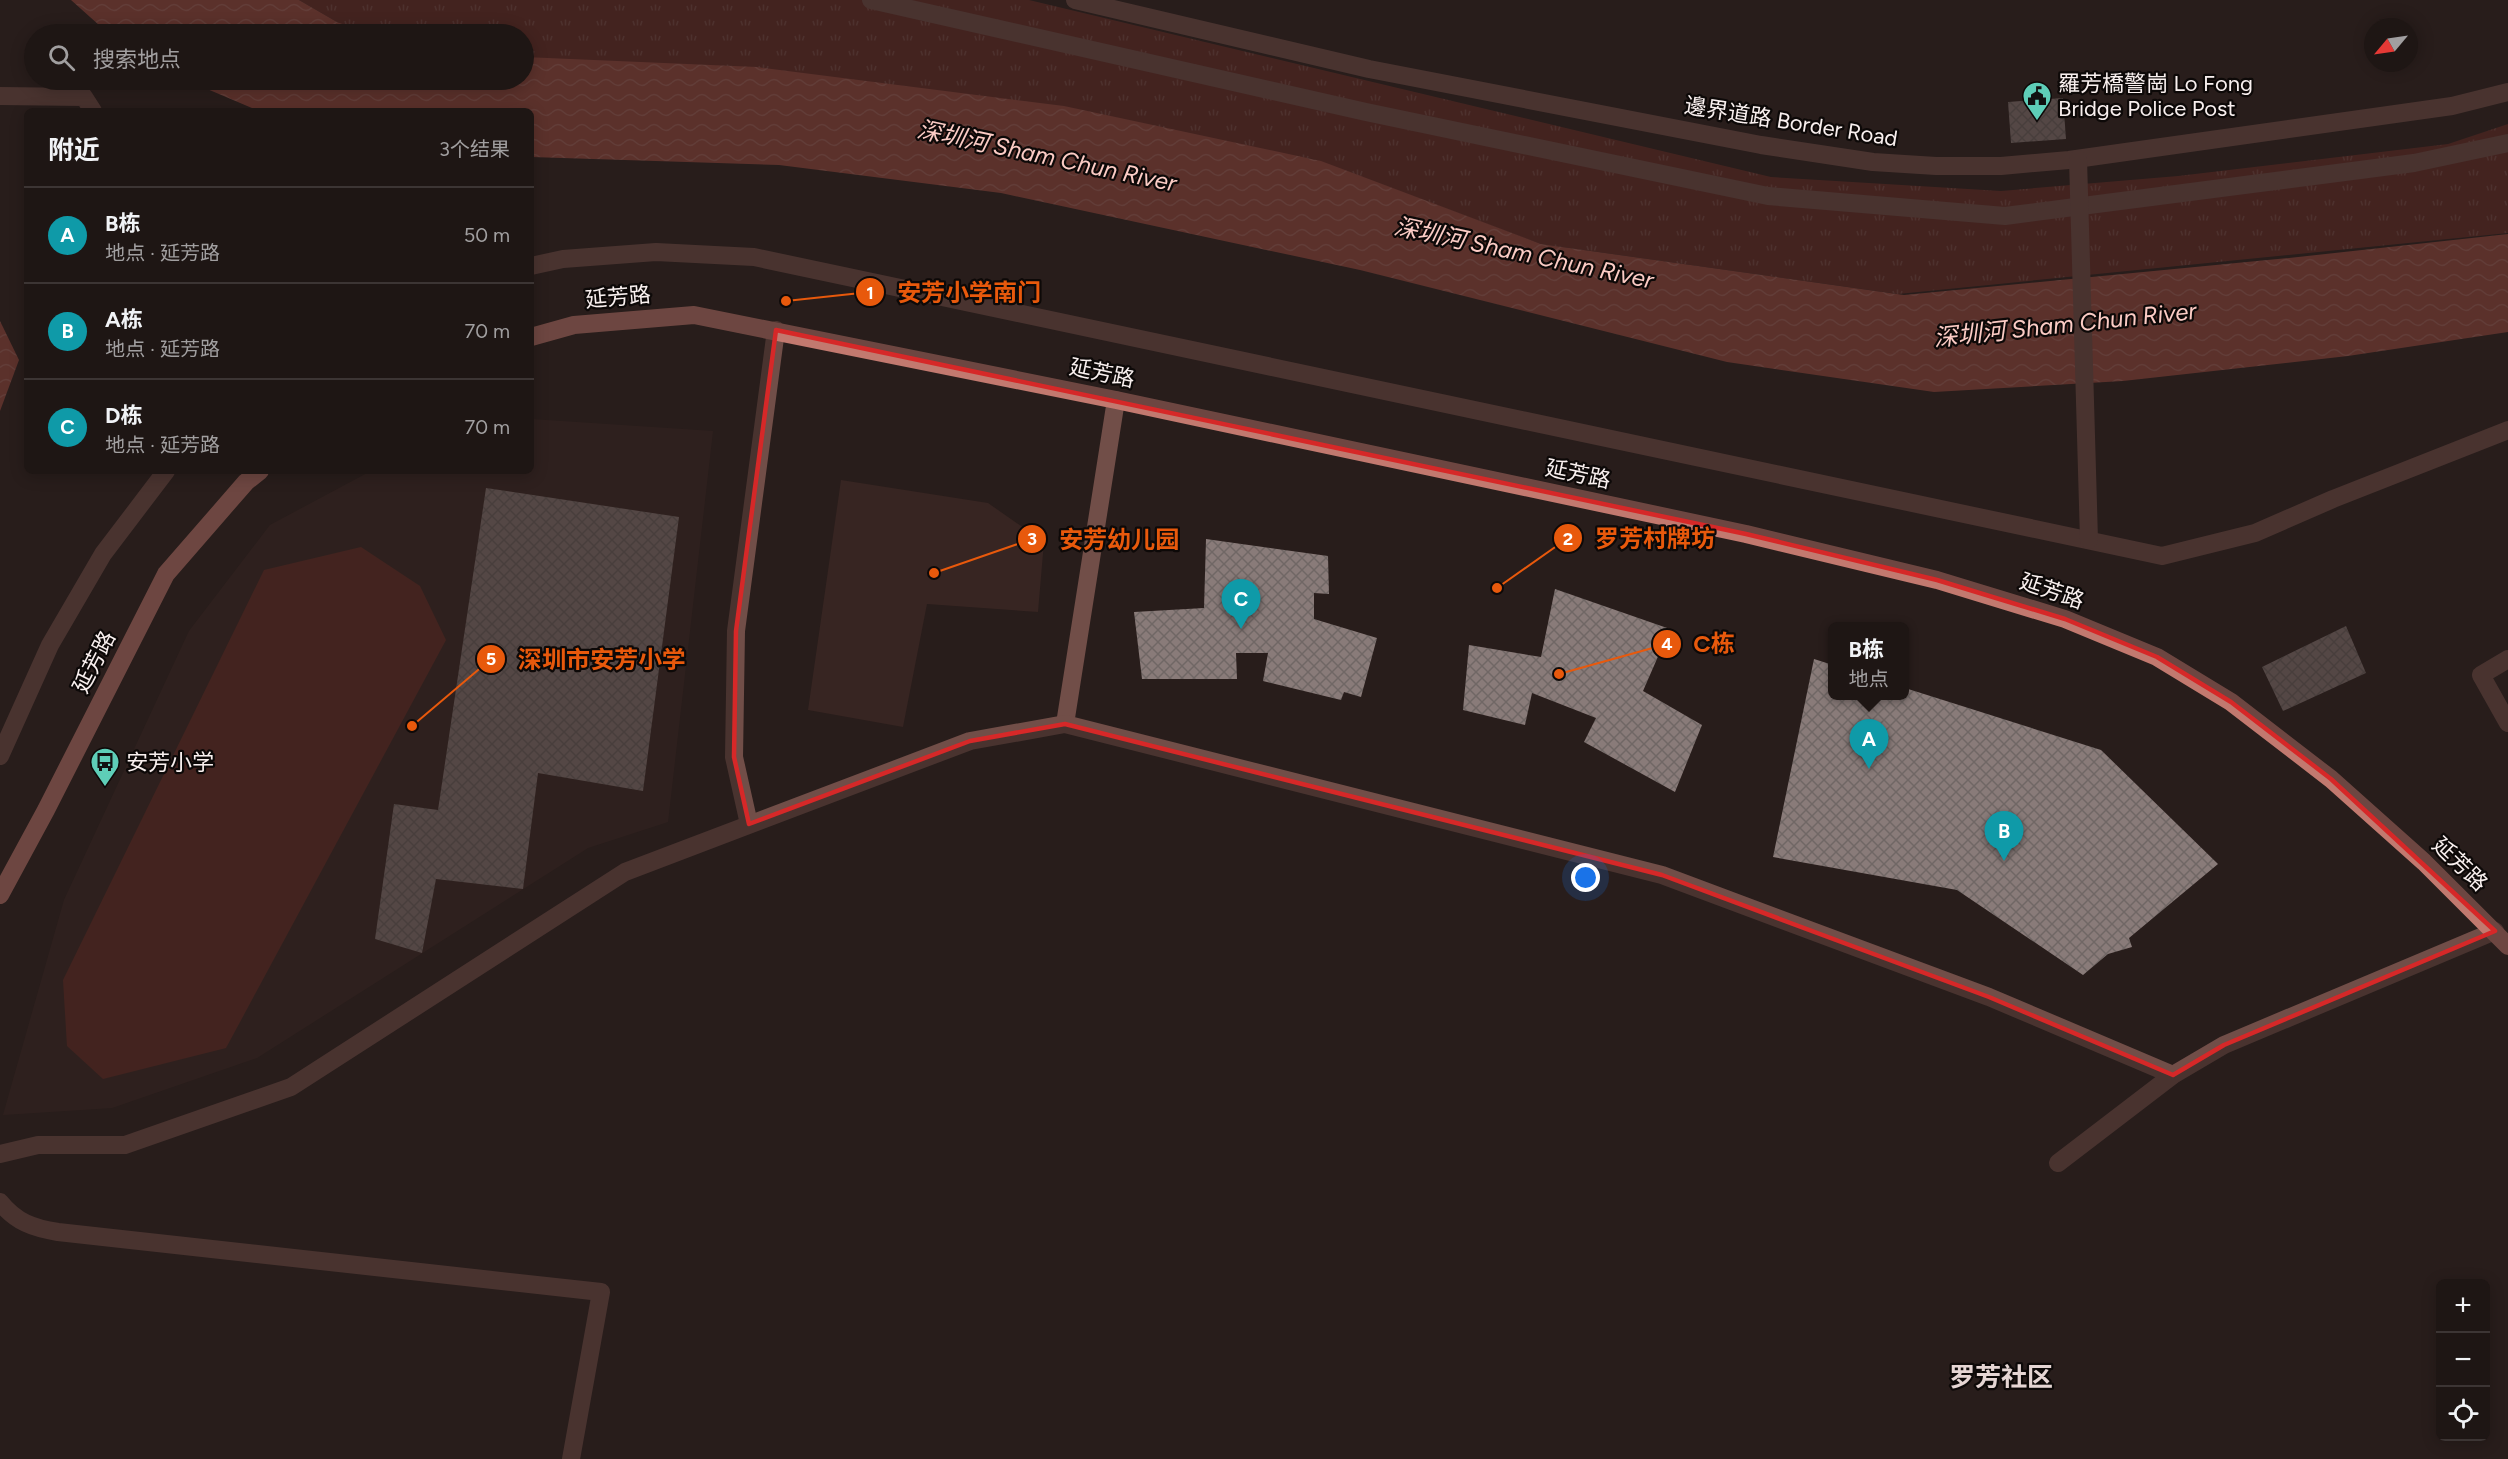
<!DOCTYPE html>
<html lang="zh">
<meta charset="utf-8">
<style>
body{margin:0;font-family:Figtree,"Noto Sans SC",sans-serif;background:#261f1d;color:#f1f3f6}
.controls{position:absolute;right:18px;bottom:18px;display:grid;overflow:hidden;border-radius:9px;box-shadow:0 3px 15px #0003}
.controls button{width:54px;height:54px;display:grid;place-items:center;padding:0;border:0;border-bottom:2px solid #3c3534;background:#1e1614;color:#f1f3f6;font:30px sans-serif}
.compass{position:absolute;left:2364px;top:18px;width:54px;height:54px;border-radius:50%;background:#1e1614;box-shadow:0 3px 15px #0003;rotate:241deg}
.you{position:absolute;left:1586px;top:878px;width:21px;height:21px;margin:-15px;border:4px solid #fff;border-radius:50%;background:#1a73e8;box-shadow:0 0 0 9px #1a73e833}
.badge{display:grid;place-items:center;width:39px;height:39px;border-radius:50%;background:#5eceb8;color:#fff;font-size:20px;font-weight:700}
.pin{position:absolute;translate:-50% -50px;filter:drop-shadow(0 2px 3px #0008)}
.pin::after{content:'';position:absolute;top:32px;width:21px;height:18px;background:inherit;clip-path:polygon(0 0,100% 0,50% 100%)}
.popup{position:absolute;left:1828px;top:622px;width:81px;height:78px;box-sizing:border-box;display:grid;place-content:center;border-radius:9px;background:#1e1614;filter:drop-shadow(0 2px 4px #0005);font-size:20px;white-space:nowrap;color:#a19fa0}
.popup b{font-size:22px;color:#f1f3f6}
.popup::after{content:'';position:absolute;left:50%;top:100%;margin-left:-12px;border:12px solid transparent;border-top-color:#1e1614}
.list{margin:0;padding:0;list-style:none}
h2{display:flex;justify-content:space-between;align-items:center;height:78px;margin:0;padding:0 24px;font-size:26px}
h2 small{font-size:20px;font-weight:400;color:#a19fa0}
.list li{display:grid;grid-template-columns:39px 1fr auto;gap:18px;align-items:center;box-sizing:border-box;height:96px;padding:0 24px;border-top:2px solid #3c3534}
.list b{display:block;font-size:22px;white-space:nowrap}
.list p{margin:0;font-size:20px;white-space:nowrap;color:#a19fa0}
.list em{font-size:20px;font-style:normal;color:#a19fa0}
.icon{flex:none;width:33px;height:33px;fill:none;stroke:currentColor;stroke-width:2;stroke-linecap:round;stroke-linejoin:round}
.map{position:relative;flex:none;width:2508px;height:1459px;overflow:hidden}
.search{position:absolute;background:#1e1614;box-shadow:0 3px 15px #0003;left:24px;top:24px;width:510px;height:66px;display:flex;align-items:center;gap:15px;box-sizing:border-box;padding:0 21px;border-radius:33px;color:#a19fa0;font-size:22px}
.panel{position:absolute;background:#1e1614;box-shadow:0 3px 15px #0003;left:24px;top:108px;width:510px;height:366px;border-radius:9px}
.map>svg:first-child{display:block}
.built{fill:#372522}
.grass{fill:url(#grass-tufts)}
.pitch{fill:#642b25}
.water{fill:url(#water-waves)}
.building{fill:url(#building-cross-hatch)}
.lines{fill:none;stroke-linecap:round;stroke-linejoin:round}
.minor{stroke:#714e48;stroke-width:18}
.major{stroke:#c2796f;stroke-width:18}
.minor-bridge{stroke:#714e48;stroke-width:18}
.marked{fill:none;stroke:#d62828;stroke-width:4.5;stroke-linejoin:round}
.labels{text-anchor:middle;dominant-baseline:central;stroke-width:4.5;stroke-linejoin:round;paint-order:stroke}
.poi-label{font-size:22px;fill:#f9f0ef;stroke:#0d0908;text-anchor:start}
.street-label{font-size:22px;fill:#f9f0ef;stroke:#0d0908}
.water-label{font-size:24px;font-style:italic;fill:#fcccc5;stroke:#0d0908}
.quarter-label{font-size:26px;font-weight:bold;fill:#e5d5d3;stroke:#0d0908}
.leader{fill:none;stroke:#e8590c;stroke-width:2}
.callout-dot{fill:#e8590c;stroke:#0d0908;stroke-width:2}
.mark-label{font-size:18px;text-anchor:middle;font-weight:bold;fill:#fff}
.callout-label{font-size:24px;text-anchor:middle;font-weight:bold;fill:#e8590c;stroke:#0d0908;stroke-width:4.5;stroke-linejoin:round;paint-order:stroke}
</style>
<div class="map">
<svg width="2508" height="1459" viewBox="0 0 2508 1459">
<defs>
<pattern id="grass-tufts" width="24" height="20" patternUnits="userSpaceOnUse" patternTransform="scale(1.5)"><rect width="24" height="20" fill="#642b25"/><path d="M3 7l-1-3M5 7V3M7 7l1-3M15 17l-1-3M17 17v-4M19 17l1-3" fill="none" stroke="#7b4a45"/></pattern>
<pattern id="water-waves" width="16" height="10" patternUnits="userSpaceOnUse" patternTransform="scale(1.5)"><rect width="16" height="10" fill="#99493f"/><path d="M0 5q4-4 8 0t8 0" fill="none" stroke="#a8645b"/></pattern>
<pattern id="building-cross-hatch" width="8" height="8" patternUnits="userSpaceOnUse" patternTransform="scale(1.5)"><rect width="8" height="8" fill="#897b79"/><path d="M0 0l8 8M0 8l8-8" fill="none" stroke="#706765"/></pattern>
</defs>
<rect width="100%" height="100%" fill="#281d1b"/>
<!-- built -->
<g class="built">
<path d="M531 419 713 431 668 822 588 848 257 1058 112 1108 3 1115 64 900 189 631 270 525 371 471H531Z"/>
<path d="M841 480 988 503 1044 542 1038 612 927 604 903 727 808 710Z"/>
</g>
<!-- grass -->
<path class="grass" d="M299 0H1029L1771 177 2001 191 2178 176 2448 144 2508 124V233L1898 294 1541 244 1313 159 524 57V34H373L337 22Z"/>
<!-- pitch -->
<path class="pitch" d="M361 547 420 586 446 640 226 1048 103 1079 67 1046 63 980 264 570Z"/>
<!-- water -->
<g class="water">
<path d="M71 0H299L337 22 373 34H109Z"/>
<path d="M524 57 757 67 1064 106 1321 161 1541 244 1904 295 2289 258 2508 234V332L2348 356 2123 381 1934 392 1727 362 1360 270 1001 193 779 165 531 157V111H259L186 80H524Z"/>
<path d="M0 321 19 360 0 411Z"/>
</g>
<!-- building -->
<g class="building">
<path d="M2063 98 2066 139 2011 143 2008 102Z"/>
<path d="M486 488 679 517 643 791 538 773 523 889 436 879 422 953 375 939 394 804 438 810Z"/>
<path d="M1206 539 1328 556 1329 594 1314 593V619L1377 638 1361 697 1344 692 1341 700 1263 681 1268 653H1236L1237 679H1142L1134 612 1204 608Z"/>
<path d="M1555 589 1670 629 1643 691 1702 725 1675 792 1584 742 1596 718 1532 693 1525 725 1463 710 1469 645 1541 657Z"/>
<path d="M2346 626 2366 673 2283 711 2262 667Z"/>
<path d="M1814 659 1833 665V696H1905V688L2101 750 2218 864 2129 938 2132 947 2108 954 2083 975 1957 890 1773 857Z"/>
</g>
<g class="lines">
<!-- minor -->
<g class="minor">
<path d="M871 0 1366 112 1768 196 2005 216 2414 163 2508 143"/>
<path d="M1075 0 1369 69 1761 145 1873 162 1936 166H2001L2069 160 2452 106 2508 92"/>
<path d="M0 96 84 97 93 111"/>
<path d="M531 266 563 259 656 252 754 257 2162 556 2255 533 2333 499 2508 430"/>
<path d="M2508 659 2481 675 2508 723"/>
<path d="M1065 724 1116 400"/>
<path d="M0 756 50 645 103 554 166 471"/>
<path d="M749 824 734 757 736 631 776 330"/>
<path d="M0 1154 38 1145H125L291 1087 625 872 970 741 1065 724 1662 875 1989 997 2173 1075"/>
<path d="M2058 1163 2173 1075 2224 1045 2495 931"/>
<path d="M0 1202C16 1222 33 1228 58 1232L601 1292 571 1459"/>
</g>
<!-- major -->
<g class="major">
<path d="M531 337 574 325 694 315 1116 400 1746 534 1937 580 2065 619 2157 657 2231 702 2331 779 2424 862 2508 946"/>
<path d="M0 895 46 810 166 574 246 482 260 471"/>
</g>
<!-- minor-bridge -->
<path class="minor-bridge" d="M2078 159 2089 540"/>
</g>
<!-- marked area -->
<path d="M0 0H2508V1459H0ZM776 330 1746 534 1937 580 2065 619 2157 657 2231 702 2331 779 2495 931 2224 1045 2173 1075 1989 997 1662 875 1065 724 970 741 749 824 734 757 736 631Z" fill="#281d1b" fill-opacity=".55" fill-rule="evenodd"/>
<path class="marked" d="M776 330 1746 534 1937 580 2065 619 2157 657 2231 702 2331 779 2495 931 2224 1045 2173 1075 1989 997 1662 875 1065 724 970 741 749 824 734 757 736 631Z"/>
<!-- icons -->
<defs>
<g id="civic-pin" transform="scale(1.5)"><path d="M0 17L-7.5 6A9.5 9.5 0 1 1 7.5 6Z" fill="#5eceb8" stroke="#0d0908"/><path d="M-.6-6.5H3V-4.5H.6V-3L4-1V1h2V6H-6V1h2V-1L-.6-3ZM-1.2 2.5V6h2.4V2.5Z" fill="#111"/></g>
<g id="bus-pin" transform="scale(1.5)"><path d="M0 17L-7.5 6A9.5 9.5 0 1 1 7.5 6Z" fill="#5eceb8" stroke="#0d0908"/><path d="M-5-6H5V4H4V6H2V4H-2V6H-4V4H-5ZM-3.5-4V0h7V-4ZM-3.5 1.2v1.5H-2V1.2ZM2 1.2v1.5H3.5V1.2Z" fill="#111"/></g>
</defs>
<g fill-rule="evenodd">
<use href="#civic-pin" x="2037" y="96"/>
<use href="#bus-pin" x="105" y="762"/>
</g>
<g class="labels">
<!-- poi labels -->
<g class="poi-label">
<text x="2058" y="83">羅芳橋警崗 Lo Fong<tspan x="2058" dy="25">Bridge Police Post</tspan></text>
<text x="126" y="762">安芳小学</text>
</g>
<!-- street labels -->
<g class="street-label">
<text transform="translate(1791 122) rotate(9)">邊界道路 Border Road</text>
<text transform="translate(618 297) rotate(-5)">延芳路</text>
<text transform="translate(1102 373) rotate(12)">延芳路</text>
<text transform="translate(1578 474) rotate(12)">延芳路</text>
<text transform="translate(2052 591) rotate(19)">延芳路</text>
<text transform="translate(94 662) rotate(-63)">延芳路</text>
<text transform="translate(2460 864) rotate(44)">延芳路</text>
</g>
<!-- water labels -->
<g class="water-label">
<text transform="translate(1047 156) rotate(12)">深圳河 Sham Chun River</text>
<text transform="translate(1524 253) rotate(12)">深圳河 Sham Chun River</text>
<text transform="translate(2065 324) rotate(-6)">深圳河 Sham Chun River</text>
</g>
<!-- quarter labels -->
<g class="quarter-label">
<text x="2001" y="1377">罗芳社区</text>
</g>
</g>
<!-- callouts -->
<path class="leader" d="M786 301L870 292M1497 588L1568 538M934 573L1032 539M1559 674L1667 644M412 726L491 659"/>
<g class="callout-dot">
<circle cx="786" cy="301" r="6"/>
<circle cx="1497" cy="588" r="6"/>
<circle cx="934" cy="573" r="6"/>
<circle cx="1559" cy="674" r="6"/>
<circle cx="412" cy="726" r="6"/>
<circle cx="870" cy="292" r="15"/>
<circle cx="1568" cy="538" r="15"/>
<circle cx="1032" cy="539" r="15"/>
<circle cx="1667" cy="644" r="15"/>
<circle cx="491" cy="659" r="15"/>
</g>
<g class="mark-label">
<text x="870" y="299">1</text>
<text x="1568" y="545">2</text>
<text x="1032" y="545">3</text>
<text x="1667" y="650">4</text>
<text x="491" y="665">5</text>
</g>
<g class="callout-label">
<text x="969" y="301">安芳小学南门</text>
<text x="1655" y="547">罗芳村牌坊</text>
<text x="1119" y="548">安芳幼儿园</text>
<text x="1714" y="652">C栋</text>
<text x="602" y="668">深圳市安芳小学</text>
</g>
</svg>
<div class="controls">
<button>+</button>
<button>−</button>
<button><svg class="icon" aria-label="locate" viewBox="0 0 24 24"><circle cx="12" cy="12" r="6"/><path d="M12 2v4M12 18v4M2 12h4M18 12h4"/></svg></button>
</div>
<svg class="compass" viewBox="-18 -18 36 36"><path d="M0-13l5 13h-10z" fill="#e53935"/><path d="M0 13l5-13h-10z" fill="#a19fa0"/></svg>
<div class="you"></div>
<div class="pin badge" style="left:1869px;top:769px;background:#0f9aa8">A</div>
<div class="popup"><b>B栋</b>地点</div>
<div class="pin badge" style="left:2004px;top:861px;background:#0f9aa8">B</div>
<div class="pin badge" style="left:1241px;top:629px;background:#0f9aa8">C</div>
<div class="search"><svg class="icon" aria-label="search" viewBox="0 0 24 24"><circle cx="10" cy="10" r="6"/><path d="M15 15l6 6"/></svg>搜索地点</div>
<section class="panel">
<h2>附近<small>3个结果</small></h2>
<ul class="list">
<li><span class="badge" style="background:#0f9aa8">A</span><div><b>B栋</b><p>地点 · 延芳路</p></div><em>50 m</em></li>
<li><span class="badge" style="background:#0f9aa8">B</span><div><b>A栋</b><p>地点 · 延芳路</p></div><em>70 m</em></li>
<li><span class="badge" style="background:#0f9aa8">C</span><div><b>D栋</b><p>地点 · 延芳路</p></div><em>70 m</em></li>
</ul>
</section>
</div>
